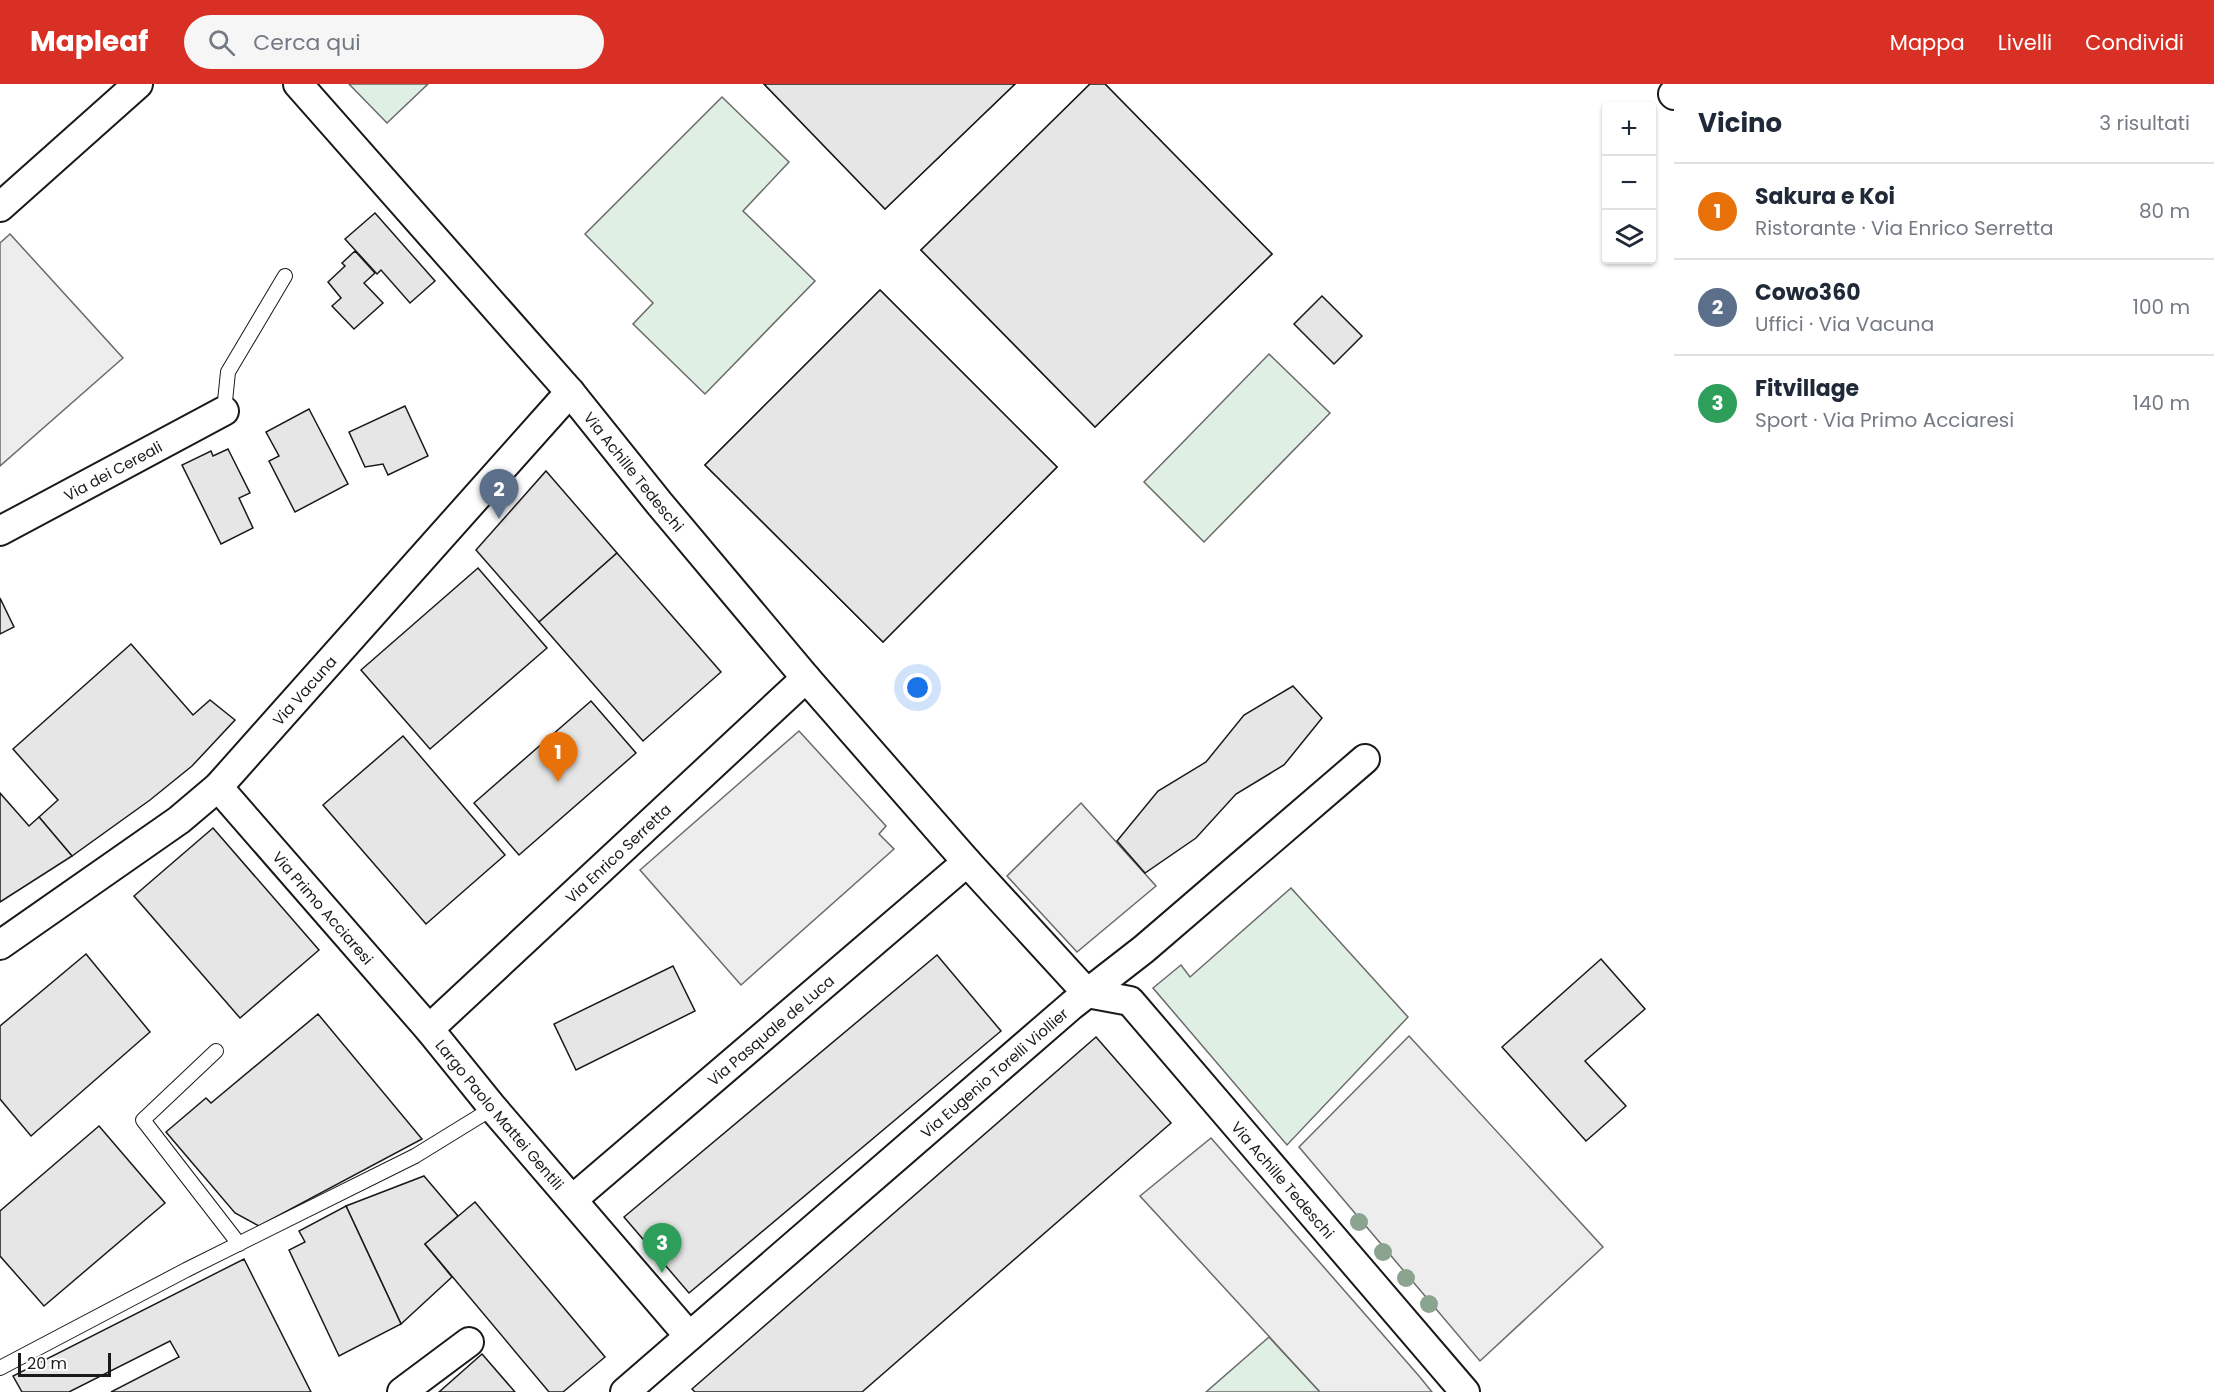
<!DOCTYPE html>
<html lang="it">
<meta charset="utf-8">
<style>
body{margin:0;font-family:Poppins,sans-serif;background:#f6f6f7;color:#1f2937}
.controls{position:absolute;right:18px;top:18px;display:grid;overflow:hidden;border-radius:6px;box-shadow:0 2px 4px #0004}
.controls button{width:54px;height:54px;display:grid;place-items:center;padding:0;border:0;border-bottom:2px solid #e0e1e3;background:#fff;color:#1f2937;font:30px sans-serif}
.scale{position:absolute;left:18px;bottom:15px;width:93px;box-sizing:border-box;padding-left:6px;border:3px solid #1a1a1a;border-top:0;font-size:16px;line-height:21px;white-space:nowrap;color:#1a1a1a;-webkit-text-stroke:4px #fff;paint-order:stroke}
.you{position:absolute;left:918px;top:604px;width:21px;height:21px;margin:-15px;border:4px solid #fff;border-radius:50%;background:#1a73e8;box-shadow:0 0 0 9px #1a73e833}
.badge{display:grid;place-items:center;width:39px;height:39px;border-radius:50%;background:#d93025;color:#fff;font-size:20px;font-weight:700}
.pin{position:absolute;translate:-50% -50px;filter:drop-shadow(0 2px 3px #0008)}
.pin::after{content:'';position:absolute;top:32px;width:21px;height:18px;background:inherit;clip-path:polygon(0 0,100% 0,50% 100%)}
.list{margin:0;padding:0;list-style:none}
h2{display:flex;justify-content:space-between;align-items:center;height:78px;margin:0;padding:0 24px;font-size:26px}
h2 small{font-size:20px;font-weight:400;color:#747a83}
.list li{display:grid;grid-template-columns:39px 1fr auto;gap:18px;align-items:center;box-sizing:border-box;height:96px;padding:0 24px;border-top:2px solid #e0e1e3}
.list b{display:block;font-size:22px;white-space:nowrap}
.list p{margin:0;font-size:20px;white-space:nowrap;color:#747a83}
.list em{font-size:20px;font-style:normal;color:#747a83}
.icon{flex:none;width:33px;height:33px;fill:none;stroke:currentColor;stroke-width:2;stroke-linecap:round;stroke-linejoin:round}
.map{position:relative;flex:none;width:1674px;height:1308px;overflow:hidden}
header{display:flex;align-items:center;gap:36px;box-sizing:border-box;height:84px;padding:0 30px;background:#d93025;color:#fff}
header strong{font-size:28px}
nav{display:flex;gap:33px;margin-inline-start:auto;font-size:21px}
.search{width:420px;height:54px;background:#f6f6f7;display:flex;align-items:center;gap:15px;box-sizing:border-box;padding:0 21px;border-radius:33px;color:#747a83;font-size:22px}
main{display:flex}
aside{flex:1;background:#fff}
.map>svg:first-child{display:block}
.green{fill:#e0efe3;stroke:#6a6a6a;stroke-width:1.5}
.parking{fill:#ededed;stroke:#6a6a6a;stroke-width:1.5}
.building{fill:#e6e6e6;stroke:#1a1a1a;stroke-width:1.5;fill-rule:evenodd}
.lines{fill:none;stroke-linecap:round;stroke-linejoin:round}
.lane-casing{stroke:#1a1a1a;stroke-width:16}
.street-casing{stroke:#1a1a1a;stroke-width:32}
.lane{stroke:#fff;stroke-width:14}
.street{stroke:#fff;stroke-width:28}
.tree{fill:#8aa48f}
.labels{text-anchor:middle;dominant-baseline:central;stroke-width:4.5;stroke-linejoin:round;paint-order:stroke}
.street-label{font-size:15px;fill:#1a1a1a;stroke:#fff}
</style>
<header>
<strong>Mapleaf</strong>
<div class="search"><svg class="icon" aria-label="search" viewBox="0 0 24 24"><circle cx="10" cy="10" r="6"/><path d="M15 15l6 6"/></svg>Cerca qui</div>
<nav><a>Mappa</a><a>Livelli</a><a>Condividi</a></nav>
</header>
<main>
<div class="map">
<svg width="1674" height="1308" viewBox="0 0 1674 1308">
<rect width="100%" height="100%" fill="#fff"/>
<!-- green -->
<g class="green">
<path d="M349 0H428L387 39Z"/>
<path d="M722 13 789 78 743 127 815 197 705 310 633 240 653 219 585 150Z"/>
<path d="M1269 270 1330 329 1204 458 1144 398Z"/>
<path d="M1291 804 1408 933 1287 1061 1153 904 1181 881 1190 893Z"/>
<path d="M1269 1253 1320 1308H1206Z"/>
</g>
<!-- parking -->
<g class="parking">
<path d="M10 150 123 274 0 382V159Z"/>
<path d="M799 647 886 742 879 750 894 765 741 901 640 786Z"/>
<path d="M1081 719 1156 802 1077 868 1007 792Z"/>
<path d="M1409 952 1603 1163 1480 1277 1299 1063Z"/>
<path d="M1211 1054 1419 1292 1432 1308H1320L1140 1112Z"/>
</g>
<!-- building -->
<g class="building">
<path d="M764 0H869L888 20 908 0H1015L885 125Z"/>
<path d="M764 0H1015L885 125Z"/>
<path d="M1090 0H1105L1272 170 1095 343 921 166ZM1100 75 1129 104 1072 161 1136 233 1101 270 1007 173Z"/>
<path d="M1090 0H1105L1272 170 1095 343 921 166Z"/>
<path d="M375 129 435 197 410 219 381 186 377 190 345 155Z"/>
<path d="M355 167 375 189 364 199 383 219 354 245 332 222 341 214 328 198 345 182 342 179Z"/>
<path d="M880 206 1057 383 883 558 705 381ZM884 318 943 381 885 449 818 380Z"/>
<path d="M880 206 1057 383 883 558 705 381Z"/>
<path d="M1322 212 1362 252 1334 280 1294 240Z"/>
<path d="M405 322 428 372 388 391 383 380 365 383 349 348Z"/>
<path d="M309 325 348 400 295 428 269 377 279 372 266 348Z"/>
<path d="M228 365 250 409 239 414 253 444 221 460 182 381 211 367 213 372Z"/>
<path d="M546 387 617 469 539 538 476 466Z"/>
<path d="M617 469 721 588 643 657 539 538Z"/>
<path d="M478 484 547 564 430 665 361 586Z"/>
<path d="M0 514 14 543 0 550Z"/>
<path d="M131 560 193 631 210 616 235 636 192 682 150 716 72 772 39 733 58 716 13 665Z"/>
<path d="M1293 602 1322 634 1284 681 1236 710 1196 754 1145 789 1117 757 1158 707 1206 678 1244 631Z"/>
<path d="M591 617 636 669 519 771 474 719Z"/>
<path d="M403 652 505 771 426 840 323 721Z"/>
<path d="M0 709 29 742 39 733 72 772 0 818Z"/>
<path d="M213 744 319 866 240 934 134 812Z"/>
<path d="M86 870 150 948 31 1052 0 1015V942Z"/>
<path d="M937 871 1001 947 689 1209 624 1133Z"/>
<path d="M1601 875 1645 925 1585 977 1626 1022 1586 1057 1502 963Z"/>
<path d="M673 882 695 927 576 986 554 940Z"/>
<path d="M318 930 422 1055 259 1142 235 1129 166 1048 206 1014 211 1019Z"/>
<path d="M1096 953 1171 1039 862 1308H695L692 1305Z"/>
<path d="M99 1042 165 1119 44 1222 0 1172V1127Z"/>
<path d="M424 1092 458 1132 425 1160 452 1193 401 1240 346 1122Z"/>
<path d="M475 1118 605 1273 563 1308H549L425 1160Z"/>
<path d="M346 1122 401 1240 339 1272 289 1166 305 1158 299 1147Z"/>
<path d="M244 1175 311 1308H111L179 1273 170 1257 69 1308H22L13 1292Z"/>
<path d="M482 1270 515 1308H439Z"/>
</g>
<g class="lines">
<!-- lane casing -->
<g class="lane-casing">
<g id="lane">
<path d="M224 327 228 288 285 192"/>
<path d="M216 967 143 1036 239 1160"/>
<path d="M0 1284 186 1186 415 1072 493 1024"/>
</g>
</g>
<!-- street casing -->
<g class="street-casing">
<g id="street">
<path id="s1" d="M298 0 570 308 659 419 806 594 967 778 1087 909"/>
<path d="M1673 10 1674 11"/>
<path d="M0 123 138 0"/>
<path id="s2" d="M0 447 224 327"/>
<path id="s3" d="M218 703 429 945 493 1024 689 1252"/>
<path id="s4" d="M0 861 179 736 218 703 570 308"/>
<path id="s5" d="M1087 909 1130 917 1465 1308"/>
<path id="s6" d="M429 945 806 594"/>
<path id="s7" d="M573 1115 967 778"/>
<path d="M402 1308 469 1258"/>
<path id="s8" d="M625 1308 1072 921 1144 865 1365 675"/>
</g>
</g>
<!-- lane -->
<use href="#lane" class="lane"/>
<!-- street -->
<use href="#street" class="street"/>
</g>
<!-- trees -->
<g class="tree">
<circle cx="1359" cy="1138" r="9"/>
<circle cx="1383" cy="1168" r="9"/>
<circle cx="1406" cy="1194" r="9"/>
<circle cx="1429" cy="1220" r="9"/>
</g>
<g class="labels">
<!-- street labels -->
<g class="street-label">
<text stroke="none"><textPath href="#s2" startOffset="128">Via dei Cereali</textPath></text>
<text stroke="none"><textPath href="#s1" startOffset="513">Via Achille Tedeschi</textPath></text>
<text stroke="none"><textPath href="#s4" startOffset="399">Via Vacuna</textPath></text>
<text stroke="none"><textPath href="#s6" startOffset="258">Via Enrico Serretta</textPath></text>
<text stroke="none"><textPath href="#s3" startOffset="160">Via Primo Acciaresi</textPath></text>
<text stroke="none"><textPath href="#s7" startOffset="260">Via Pasquale de Luca</textPath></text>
<text stroke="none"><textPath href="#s8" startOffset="488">Via Eugenio Torelli Viollier</textPath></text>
<text stroke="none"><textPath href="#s3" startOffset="432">Largo Paolo Mattei Gentili</textPath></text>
<text stroke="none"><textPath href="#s5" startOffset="279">Via Achille Tedeschi</textPath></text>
</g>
</g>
</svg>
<div class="controls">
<button>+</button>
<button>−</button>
<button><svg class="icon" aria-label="layers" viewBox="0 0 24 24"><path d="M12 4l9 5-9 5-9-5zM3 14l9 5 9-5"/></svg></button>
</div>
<div class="scale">20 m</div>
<div class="you"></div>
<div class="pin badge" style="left:558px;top:698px;background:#e8710a">1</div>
<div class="pin badge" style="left:499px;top:435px;background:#5c6f8a">2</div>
<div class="pin badge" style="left:662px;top:1189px;background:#2e9e5b">3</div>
</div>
<aside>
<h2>Vicino<small>3 risultati</small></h2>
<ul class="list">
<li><span class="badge" style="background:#e8710a">1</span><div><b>Sakura e Koi</b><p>Ristorante · Via Enrico Serretta</p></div><em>80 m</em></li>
<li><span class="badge" style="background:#5c6f8a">2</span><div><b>Cowo360</b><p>Uffici · Via Vacuna</p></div><em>100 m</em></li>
<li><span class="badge" style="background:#2e9e5b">3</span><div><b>Fitvillage</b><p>Sport · Via Primo Acciaresi</p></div><em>140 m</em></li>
</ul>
</aside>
</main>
